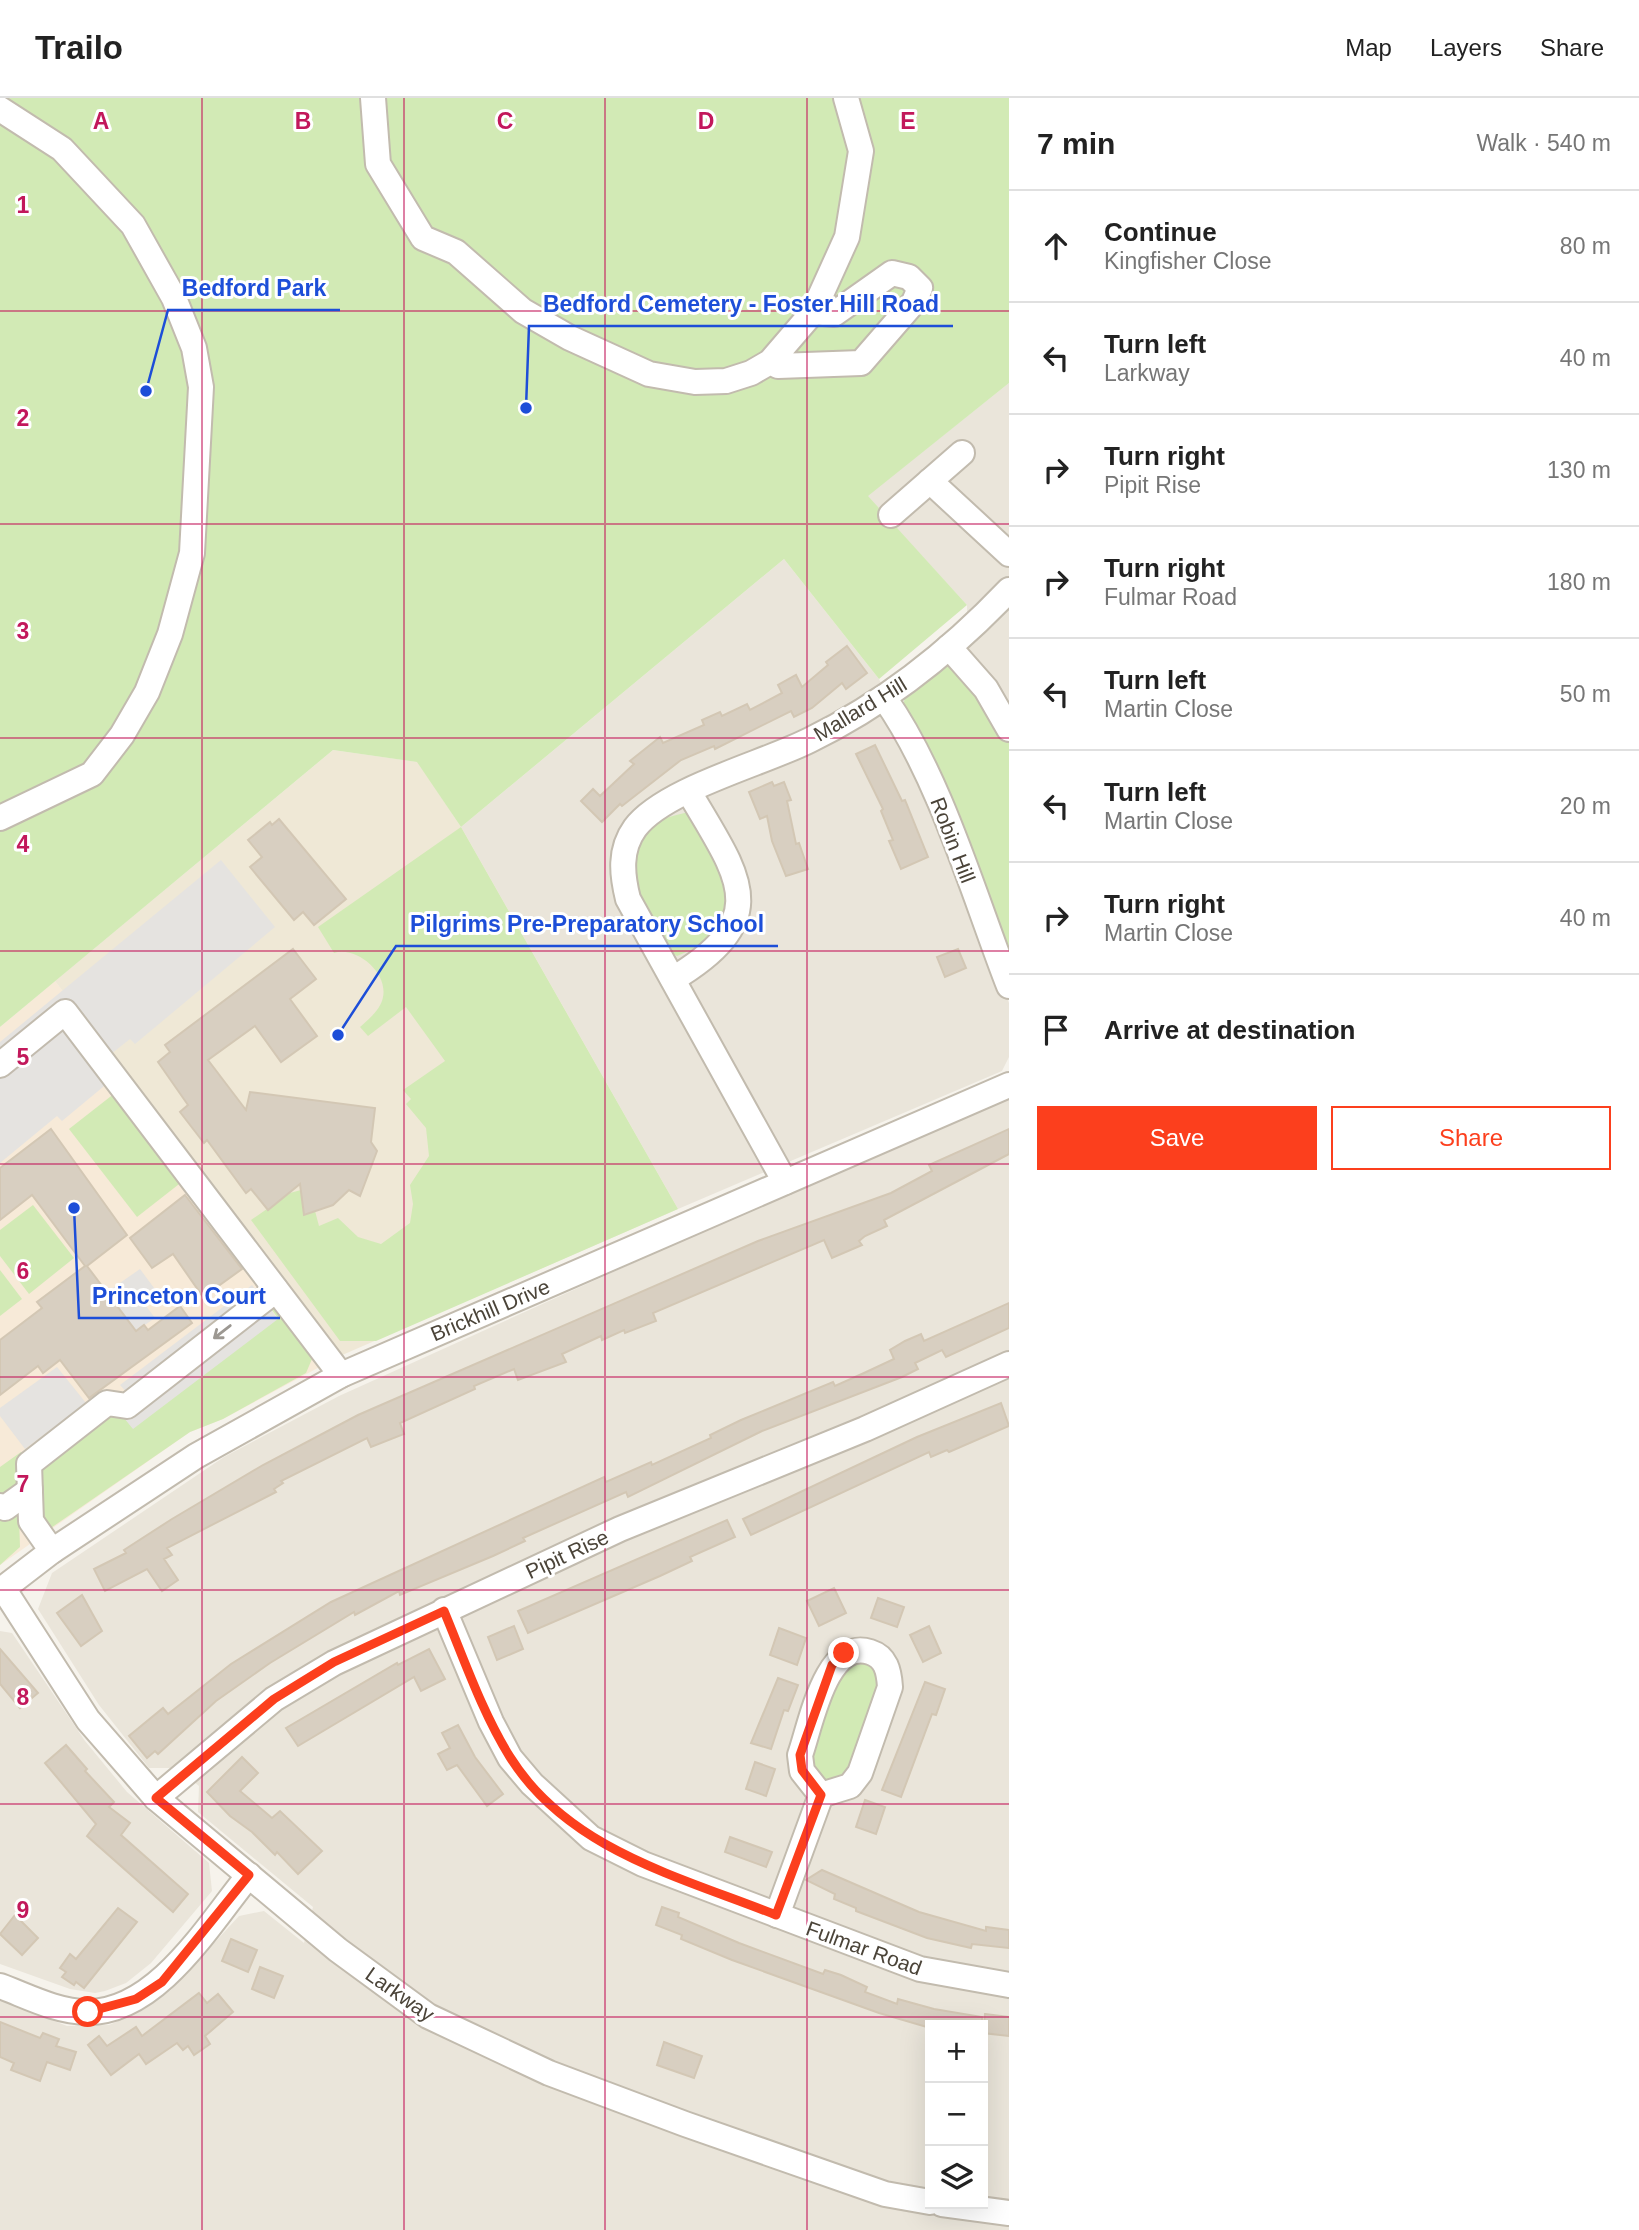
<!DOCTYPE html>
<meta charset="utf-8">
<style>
body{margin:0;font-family:Helvetica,sans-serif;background:#f6f6f6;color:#222}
.controls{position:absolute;right:21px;bottom:21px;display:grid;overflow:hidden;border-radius:0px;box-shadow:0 7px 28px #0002}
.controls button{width:63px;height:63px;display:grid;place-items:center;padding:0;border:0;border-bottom:2px solid #e0e0e0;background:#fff;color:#222;font:35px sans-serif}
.stop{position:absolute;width:21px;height:21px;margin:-16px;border:5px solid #fc3f1d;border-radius:50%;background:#fff}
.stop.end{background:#fc3f1d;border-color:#fff;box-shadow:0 2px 7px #0008}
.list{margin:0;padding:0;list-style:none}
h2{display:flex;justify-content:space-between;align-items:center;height:91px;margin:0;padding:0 28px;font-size:30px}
h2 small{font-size:23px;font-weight:400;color:#767676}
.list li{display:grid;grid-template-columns:46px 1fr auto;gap:21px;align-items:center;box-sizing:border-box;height:112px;padding:0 28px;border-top:2px solid #e0e0e0}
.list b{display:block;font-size:26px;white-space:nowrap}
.list p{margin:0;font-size:23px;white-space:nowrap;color:#767676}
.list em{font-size:23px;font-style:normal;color:#767676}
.actions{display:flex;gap:14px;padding:21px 28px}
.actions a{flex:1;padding:16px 0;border:2px solid #fc3f1d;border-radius:0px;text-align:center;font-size:24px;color:#fc3f1d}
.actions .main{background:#fc3f1d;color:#fff}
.icon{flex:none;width:38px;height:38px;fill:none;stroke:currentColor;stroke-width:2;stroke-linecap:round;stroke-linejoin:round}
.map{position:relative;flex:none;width:1009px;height:2132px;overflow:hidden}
header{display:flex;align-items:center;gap:42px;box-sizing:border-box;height:98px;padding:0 35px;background:#fff;border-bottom:2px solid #e0e0e0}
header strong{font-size:33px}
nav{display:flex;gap:38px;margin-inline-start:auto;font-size:24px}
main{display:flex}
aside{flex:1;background:#fff}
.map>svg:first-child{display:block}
.residential{fill:#eae5da;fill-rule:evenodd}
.commercial{fill:#f7ead8}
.education{fill:#efe8d6}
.green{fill:#d2eab5}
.parking{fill:#e5e3e0}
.building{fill:#d8cfc1;stroke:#d3c7b4;stroke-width:2}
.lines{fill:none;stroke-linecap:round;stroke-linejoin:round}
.minor-casing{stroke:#c2bbae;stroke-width:28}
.minor{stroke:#fff;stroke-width:24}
.oneway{stroke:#9c9892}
.route{stroke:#fc3f1d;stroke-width:9}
.grid{fill:none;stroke:#c2185b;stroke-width:2;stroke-opacity:0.55}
.labels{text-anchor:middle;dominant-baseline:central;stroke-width:6;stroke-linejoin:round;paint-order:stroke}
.street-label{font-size:21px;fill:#4b4439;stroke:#fff}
.grid-label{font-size:23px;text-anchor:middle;font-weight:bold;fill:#c2185b;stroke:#fff;stroke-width:6;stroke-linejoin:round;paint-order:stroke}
.leader{fill:none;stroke:#1d4ed8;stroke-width:2.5}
.callout-dot{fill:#1d4ed8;stroke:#fff;stroke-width:2.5}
.callout-label{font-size:23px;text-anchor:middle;font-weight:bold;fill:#1d4ed8;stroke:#fff;stroke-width:6;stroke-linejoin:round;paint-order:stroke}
</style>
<header>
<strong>Trailo</strong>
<nav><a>Map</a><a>Layers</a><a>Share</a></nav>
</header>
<main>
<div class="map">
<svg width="1009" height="2132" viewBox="0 0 1009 2132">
<rect width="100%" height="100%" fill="#f6f3ec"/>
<!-- residential -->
<g class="residential">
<path d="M1009 285V619L968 555 967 507 867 398Z"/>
<path d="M784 461 879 581 939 719 1009 905V959L1002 973 678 1111 461 729Z"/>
<path d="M1009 1001V2132H0V1902L67 1928 109 1927 143 1912 171 1892 239 1818 264 1813 304 1845 313 1809 198 1714 199 1688 177 1670H149L99 1607 38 1511 52 1475 224 1359 339 1298 799 1090ZM930 1927H983V2106H930Z"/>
<path d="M0 1533 12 1535 85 1643 127 1694 209 1765 212 1793 151 1865 126 1885 105 1893 95 1895 70 1891 0 1866Z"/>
</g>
<!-- commercial -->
<path class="commercial" d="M55 883 340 1258 223 1321 190 1334 0 1467V929Z"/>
<!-- education -->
<path class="education" d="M333 652 418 664 461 729 678 1111 340 1258 55 883Z"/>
<!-- green -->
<g class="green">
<path d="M0 0H1009V285L868 398 967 507 879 581 784 461 461 729 678 1111 376 1243H340L251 1122 290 1095 301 1092 304 1117 315 1113 319 1128 338 1120 358 1139 381 1146 410 1125 413 1106 410 1087 429 1058 426 1030 406 1006 411 1001 403 992 445 963 406 909 368 938 360 929C369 921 381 911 383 899 388 875 357 848 334 855L318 829 461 729 417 664 333 652 0 929Z"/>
<path d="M947 567 956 569 988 604 1009 645V865L903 608 905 599Z"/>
<path d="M688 714C696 729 727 772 729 785 735 823 709 846 677 858 641 834 607 765 648 729 659 720 674 718 688 714Z"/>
<path d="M115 995 183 1083 137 1119 69 1031Z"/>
<path d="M33 1107 74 1160 29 1196 0 1158V1132Z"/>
<path d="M0 1172 22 1201 0 1218Z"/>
<path d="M275 1208 315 1254 306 1275 223 1321 190 1334 48 1432 41 1418 38 1364 115 1309 133 1330 278 1220 271 1211Z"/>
<path d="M21 1354 23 1381 15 1390 0 1399V1369Z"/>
<path d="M0 1414 19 1419 20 1449 0 1467Z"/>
<path d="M860 1556 884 1576 846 1679 828 1686 807 1669 837 1570Z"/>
</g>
<!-- parking -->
<g class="parking">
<path d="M221 762 275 829 135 946 130 941 111 956 109 984 62 1023 57 1018 0 1065V944Z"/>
<path d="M140 1171 160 1198 146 1208 155 1220 136 1233 107 1194Z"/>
<path d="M252 1187 278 1221 133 1331 115 1309 129 1297 120 1287Z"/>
<path d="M57 1269 86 1305 25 1351 0 1318V1310Z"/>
</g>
<!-- building -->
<g class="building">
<path d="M847 548 867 575 846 591 842 585 812 610 794 619 791 613 715 651 714 648 681 662 622 708 620 706 602 724 581 703 593 691 600 698 634 666 630 663 660 639 663 645 704 627 702 622 720 614 722 618 747 606 750 612 782 595 778 587 796 577 802 589 828 567 826 564Z"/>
<path d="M875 647 902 703 905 702 928 759 901 771 889 743 893 742 881 713 883 711 856 656Z"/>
<path d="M772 684 774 688 784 684 791 702 787 703 796 746 799 745 808 771 786 778 772 743 767 718 760 721 749 694Z"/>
<path d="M279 721 346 801 314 827 303 814 294 822 250 769 262 759 248 742 270 724 272 727Z"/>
<path d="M293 851 316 881 290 901 317 938 281 964 255 928 208 962 246 1012 250 994 375 1010 371 1044 377 1053 360 1098 349 1092 333 1107 304 1117 300 1086 268 1112 251 1091 246 1095 207 1042 204 1045 180 1014 188 1007 158 964 170 954 165 947Z"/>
<path d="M958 851 966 870 945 879 937 859Z"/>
<path d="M51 1031 127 1137 87 1168 136 1233 144 1227 148 1232 180 1208 192 1225 89 1300 60 1262 43 1275 38 1268 0 1297V1242L42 1210 37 1204 85 1168 32 1097 0 1122V1070Z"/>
<path d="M1009 1031V1056L884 1122 887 1128 865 1138 859 1143 862 1147 832 1160 824 1142 653 1215 656 1223 625 1235 624 1232 602 1242 601 1238 562 1256 566 1264 518 1282 514 1271 474 1288 475 1291 400 1325 404 1336 371 1349 367 1340 281 1383 283 1385 274 1391 276 1394 167 1450 172 1457 164 1461 178 1482 162 1493 147 1471 105 1493 94 1471 126 1455 124 1452 172 1421 263 1367 358 1317 758 1143 891 1095 932 1073 929 1067Z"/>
<path d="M185 1097 242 1171 203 1199 173 1156 152 1170 130 1140Z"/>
<path d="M1009 1205V1230L946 1259 942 1252 915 1265 918 1271 902 1279 762 1333 628 1399 626 1394 523 1440 525 1443 493 1458 400 1497 399 1493 355 1517 354 1514 270 1565 216 1603 158 1656 155 1653 147 1660 129 1638 163 1610 168 1616 231 1566 331 1504 604 1379 606 1384 651 1364 652 1367 711 1340 710 1337 741 1322 833 1284 835 1288 864 1275 894 1261 890 1252 905 1243 921 1236 924 1243Z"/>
<path d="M1001 1305 1009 1328 949 1354 947 1352 931 1359 929 1354 751 1437 743 1421 917 1339Z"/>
<path d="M727 1422 735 1439 690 1459 692 1463 660 1478 528 1535 518 1513Z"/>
<path d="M834 1490 846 1515 819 1528 807 1503Z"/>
<path d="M82 1497 102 1533 81 1548 57 1515Z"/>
<path d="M878 1500 904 1509 897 1529 871 1520Z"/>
<path d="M514 1528 523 1551 497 1562 488 1539Z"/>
<path d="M929 1528 941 1555 923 1564 910 1537Z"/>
<path d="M779 1530 806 1540 797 1567 770 1557Z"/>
<path d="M0 1551 38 1595 20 1610 0 1586Z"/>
<path d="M429 1551 445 1581 421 1593 414 1579 298 1648 286 1630 397 1565 398 1567Z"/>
<path d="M778 1580 798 1587 788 1613 784 1612 771 1651 751 1645Z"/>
<path d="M925 1584 945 1591 936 1617 932 1616 901 1699 882 1692Z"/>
<path d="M458 1627 475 1659 503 1696 487 1708 457 1667 447 1672 438 1656 450 1650 442 1635Z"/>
<path d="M66 1647 87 1671 85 1673 114 1704 109 1709 130 1725 121 1737 188 1796 173 1814 87 1738 96 1726 45 1665Z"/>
<path d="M242 1659 258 1675 240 1693 272 1720 280 1713 322 1753 298 1776 277 1754 275 1757 252 1734 230 1718 207 1694Z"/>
<path d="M755 1664 775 1671 766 1698 746 1691Z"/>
<path d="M865 1702 885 1709 876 1736 856 1729Z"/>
<path d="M730 1739 772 1754 766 1769 725 1754Z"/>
<path d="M822 1772 919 1814 986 1833V1829L1009 1832V1850L972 1846 971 1850 927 1840 856 1813V1810L834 1801 835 1796 806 1782Z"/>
<path d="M662 1809 679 1815 678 1819 739 1845 823 1876 825 1872 841 1877 867 1889 865 1894 897 1906 898 1901 934 1911 982 1919V1927H930V1930L879 1915 732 1862 681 1841 682 1837 656 1827Z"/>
<path d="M118 1810 137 1824 84 1890 76 1884 74 1887 62 1879 66 1874 60 1870 70 1856 76 1861Z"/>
<path d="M15 1817 38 1840 22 1857 0 1836Z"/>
<path d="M231 1841 257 1852 248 1874 222 1863Z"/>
<path d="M260 1869 283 1878 274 1900 252 1891Z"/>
<path d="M199 1895 207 1905 218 1896 233 1914 205 1938 210 1946 194 1957 188 1948 183 1952 177 1945 146 1966 139 1956 111 1977 88 1947 99 1938 107 1948 136 1929 142 1938Z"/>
<path d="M985 1916 1009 1919V1938L983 1935Z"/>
<path d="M0 1924 40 1940 43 1935 59 1941 56 1948 76 1954 70 1972 47 1964 40 1983 11 1972 14 1965 0 1959Z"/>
<path d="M664 1944 702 1958 694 1980 657 1967Z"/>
</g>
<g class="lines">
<!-- minor casing -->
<g class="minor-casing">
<g id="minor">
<path d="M373 0 378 66 423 140 456 154 523 213 570 240 649 276 695 284 726 283 751 275 770 264 813 214 834 216 892 175 909 179 920 190 914 204 861 265 778 268 770 264"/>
<path d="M0 11 62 51 133 127 174 200 194 250 201 289 192 455 170 536 147 594 122 637 92 676 0 720"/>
<path d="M813 214 847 139 861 53 846 0"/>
<path d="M930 383 1009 456"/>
<path d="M891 417 962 355"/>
<path d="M949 549 986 591 1009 631"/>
<path d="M885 601C940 679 974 798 1009 888"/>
<path d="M673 881C776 819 738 778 689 694"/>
<path d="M0 967 65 914 341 1277"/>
<path d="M785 1084 628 801C622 777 619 752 635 730 664 691 765 665 810 642 886 605 951 553 1009 492"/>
<path d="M0 1408 5 1410 30 1392"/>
<path d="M52 1453 31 1423 29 1366 107 1305 127 1308 276 1192"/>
<path d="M3 1490 88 1622 156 1700 338 1852 428 1918 549 1975 685 2026 885 2096 930 2104"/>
<path d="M0 1493 52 1453 196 1358 341 1277 1009 987"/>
<path d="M444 1512 491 1624 510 1660 532 1686 591 1740 643 1766 920 1871 1009 1887"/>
<path d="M156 1700 274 1601 334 1565 620 1431 865 1331 1009 1266"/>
<path d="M777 1817 821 1697 802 1673 800 1657C811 1626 826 1540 870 1554 886 1559 889 1573 890 1589L860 1675 850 1688 821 1697"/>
<path d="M0 1888C27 1898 57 1914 87 1914 157 1915 209 1826 249 1777"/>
<path d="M942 2106 1009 2115"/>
</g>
</g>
<!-- minor -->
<use href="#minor" class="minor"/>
</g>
<!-- one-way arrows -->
<defs><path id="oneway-shaft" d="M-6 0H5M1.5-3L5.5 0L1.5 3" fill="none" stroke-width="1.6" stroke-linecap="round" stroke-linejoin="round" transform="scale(1.75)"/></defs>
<use class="oneway" href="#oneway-shaft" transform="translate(222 1234) rotate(142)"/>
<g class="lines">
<!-- route -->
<path class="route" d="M88 1914 136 1901 162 1884 249 1777 156 1700 274 1601 334 1564 444 1513C464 1561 482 1614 510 1659 568 1752 681 1779 776 1817L821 1697 802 1672 800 1657 832 1567 844 1555"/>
</g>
<!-- grid -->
<path class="grid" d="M202 0V2132M404 0V2132M605 0V2132M807 0V2132M0 213H1009M0 426H1009M0 640H1009M0 853H1009M0 1066H1009M0 1279H1009M0 1492H1009M0 1706H1009M0 1919H1009"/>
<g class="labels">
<!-- street labels -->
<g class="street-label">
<text transform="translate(860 611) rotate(-31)">Mallard Hill</text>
<text transform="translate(953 742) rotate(69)">Robin Hill</text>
<text transform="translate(490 1212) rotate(-23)">Brickhill Drive</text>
<text transform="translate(567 1456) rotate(-25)">Pipit Rise</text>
<text transform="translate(864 1850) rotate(20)">Fulmar Road</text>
<text transform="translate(400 1896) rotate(35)">Larkway</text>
</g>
</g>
<g class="grid-label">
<text x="101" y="31">A</text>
<text x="303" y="31">B</text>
<text x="505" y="31">C</text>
<text x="706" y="31">D</text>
<text x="908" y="31">E</text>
<text x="23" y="115">1</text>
<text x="23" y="328">2</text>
<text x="23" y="541">3</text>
<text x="23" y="754">4</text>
<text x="23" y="967">5</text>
<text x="23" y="1181">6</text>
<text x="23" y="1394">7</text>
<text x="23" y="1607">8</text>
<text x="23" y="1820">9</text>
</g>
<!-- callouts -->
<path class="leader" d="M146 293L168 212H340M526 310L529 228H953M338 937L396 848H778M74 1110L79 1220H280"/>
<g class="callout-dot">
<circle cx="146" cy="293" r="7"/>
<circle cx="526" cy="310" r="7"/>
<circle cx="338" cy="937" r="7"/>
<circle cx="74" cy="1110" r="7"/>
</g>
<g class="callout-label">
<text x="254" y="198">Bedford Park</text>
<text x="741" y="214">Bedford Cemetery - Foster Hill Road</text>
<text x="587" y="834">Pilgrims Pre-Preparatory School</text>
<text x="179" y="1206">Princeton Court</text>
</g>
</svg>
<div class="controls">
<button>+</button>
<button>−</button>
<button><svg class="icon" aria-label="layers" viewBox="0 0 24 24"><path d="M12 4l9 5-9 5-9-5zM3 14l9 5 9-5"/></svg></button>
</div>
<div class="stop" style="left:88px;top:1914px"></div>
<div class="stop end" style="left:844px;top:1555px"></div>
</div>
<aside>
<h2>7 min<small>Walk · 540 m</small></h2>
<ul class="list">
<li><svg class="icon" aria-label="ahead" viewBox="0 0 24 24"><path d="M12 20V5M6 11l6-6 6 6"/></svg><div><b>Continue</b><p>Kingfisher Close</p></div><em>80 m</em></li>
<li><svg class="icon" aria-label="left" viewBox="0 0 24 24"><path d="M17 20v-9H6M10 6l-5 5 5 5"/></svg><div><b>Turn left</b><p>Larkway</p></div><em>40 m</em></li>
<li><svg class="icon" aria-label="right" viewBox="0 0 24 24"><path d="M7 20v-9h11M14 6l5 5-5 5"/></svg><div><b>Turn right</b><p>Pipit Rise</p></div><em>130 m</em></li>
<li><svg class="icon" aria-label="right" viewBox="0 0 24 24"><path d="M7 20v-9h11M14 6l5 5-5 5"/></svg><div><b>Turn right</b><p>Fulmar Road</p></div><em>180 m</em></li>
<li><svg class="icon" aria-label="left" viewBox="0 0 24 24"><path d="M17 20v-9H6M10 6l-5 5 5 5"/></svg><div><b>Turn left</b><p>Martin Close</p></div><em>50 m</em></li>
<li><svg class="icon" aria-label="left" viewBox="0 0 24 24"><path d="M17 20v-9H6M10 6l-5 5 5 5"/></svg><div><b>Turn left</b><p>Martin Close</p></div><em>20 m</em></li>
<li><svg class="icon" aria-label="right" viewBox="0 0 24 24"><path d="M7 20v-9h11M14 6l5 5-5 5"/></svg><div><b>Turn right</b><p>Martin Close</p></div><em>40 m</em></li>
<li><svg class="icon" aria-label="arrive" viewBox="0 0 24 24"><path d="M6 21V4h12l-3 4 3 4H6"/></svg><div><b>Arrive at destination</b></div></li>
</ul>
<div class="actions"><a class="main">Save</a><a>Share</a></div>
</aside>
</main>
